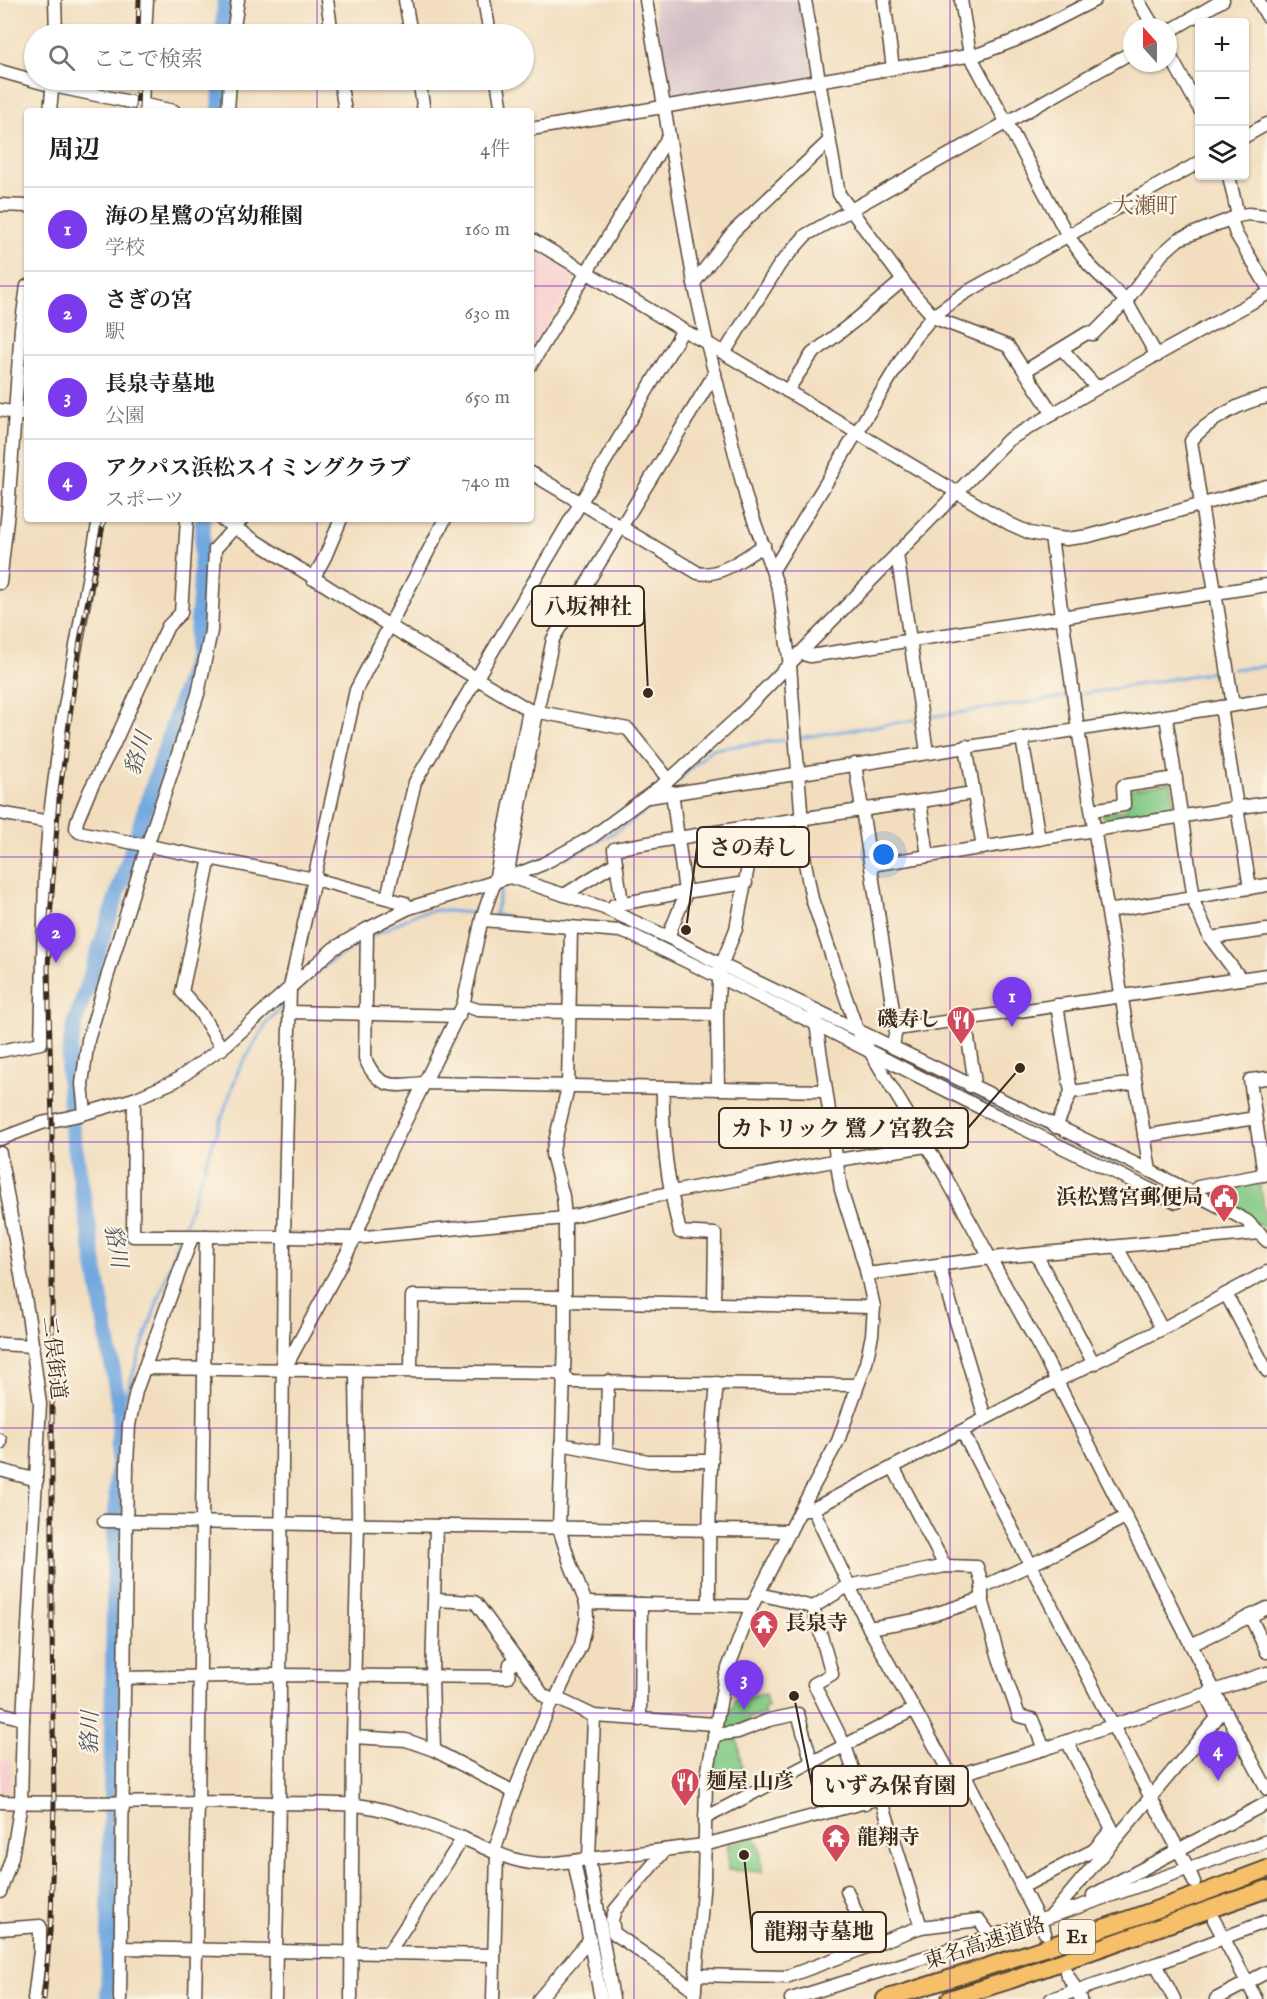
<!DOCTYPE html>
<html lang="ja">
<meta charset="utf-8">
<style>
body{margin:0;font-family:"IM FELL English","Noto Serif JP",serif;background:#f6f6f6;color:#202124}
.controls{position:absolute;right:18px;top:18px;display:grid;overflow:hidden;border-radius:6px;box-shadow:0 2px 4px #0004}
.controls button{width:54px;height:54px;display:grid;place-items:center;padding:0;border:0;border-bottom:2px solid #e0e0e0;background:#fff;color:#202124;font:30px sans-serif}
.compass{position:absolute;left:1123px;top:18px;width:54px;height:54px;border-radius:50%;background:#fff;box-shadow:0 2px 4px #0004;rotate:339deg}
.you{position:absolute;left:884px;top:855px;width:21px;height:21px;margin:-15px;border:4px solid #fff;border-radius:50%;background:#1a73e8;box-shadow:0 0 0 9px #1a73e833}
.badge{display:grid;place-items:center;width:39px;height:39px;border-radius:50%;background:#7c3aed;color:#fff;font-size:20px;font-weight:700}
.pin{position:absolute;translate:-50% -50px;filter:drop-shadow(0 2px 3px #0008)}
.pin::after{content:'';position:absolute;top:32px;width:21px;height:18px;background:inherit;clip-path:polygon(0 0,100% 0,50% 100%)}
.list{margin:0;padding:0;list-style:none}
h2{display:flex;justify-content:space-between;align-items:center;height:78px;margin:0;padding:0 24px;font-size:26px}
h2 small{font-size:20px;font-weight:400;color:#757577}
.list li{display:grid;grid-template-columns:39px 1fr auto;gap:18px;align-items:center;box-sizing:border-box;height:84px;padding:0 24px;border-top:2px solid #e0e0e0}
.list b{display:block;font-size:22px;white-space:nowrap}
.list p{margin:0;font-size:20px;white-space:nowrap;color:#757577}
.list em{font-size:20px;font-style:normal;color:#757577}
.icon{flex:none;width:33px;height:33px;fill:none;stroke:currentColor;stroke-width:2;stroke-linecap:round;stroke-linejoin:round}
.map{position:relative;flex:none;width:1267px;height:1999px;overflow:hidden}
.search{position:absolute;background:#fff;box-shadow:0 2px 4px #0004;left:24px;top:24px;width:510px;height:66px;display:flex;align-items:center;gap:15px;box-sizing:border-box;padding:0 21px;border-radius:33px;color:#757577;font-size:22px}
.panel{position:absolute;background:#fff;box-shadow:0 2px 4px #0004;left:24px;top:108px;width:510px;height:414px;border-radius:6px}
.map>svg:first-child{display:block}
.built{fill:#f7cfd0}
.industrial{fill:#d2bdc5}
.green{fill:#81c984;stroke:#5e7a51;stroke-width:1.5}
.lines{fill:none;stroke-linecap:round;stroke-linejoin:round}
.stream{stroke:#71a7df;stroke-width:3}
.river{stroke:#71a7df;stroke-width:16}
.minor-casing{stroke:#564536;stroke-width:15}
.highway-casing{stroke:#564536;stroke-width:20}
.minor{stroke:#fff;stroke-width:12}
.highway{stroke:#f6c06b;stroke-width:16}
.rail-casing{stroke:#3b2a1e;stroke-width:5}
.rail{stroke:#fcf5e5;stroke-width:3;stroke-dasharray:9;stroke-linecap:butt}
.grid{fill:none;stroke:#7b2cbf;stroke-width:1.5;stroke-opacity:0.55}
.labels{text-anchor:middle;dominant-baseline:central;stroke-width:4.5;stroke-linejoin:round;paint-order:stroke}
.shield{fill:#fcf5e5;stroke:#75675a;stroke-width:1.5}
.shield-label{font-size:20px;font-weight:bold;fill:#3b2a1e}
.poi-label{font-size:21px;font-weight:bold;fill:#3b2a1e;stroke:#fcf5e5;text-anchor:start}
.street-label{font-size:21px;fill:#3b2a1e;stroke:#fcf5e5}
.neighbourhood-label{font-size:22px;fill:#7a5944;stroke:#fcf5e5}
.water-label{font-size:22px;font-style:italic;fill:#4e5662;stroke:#fcf5e5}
.leader{fill:none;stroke:#3b2a1e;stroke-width:2}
.callout-dot{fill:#3b2a1e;stroke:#fcf5e5;stroke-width:2}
.callout{fill:#fcf5e5;stroke:#3b2a1e;stroke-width:2}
.callout-label{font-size:22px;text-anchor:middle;font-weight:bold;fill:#3b2a1e}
</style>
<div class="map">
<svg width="1267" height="1999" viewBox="0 0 1267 1999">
<rect width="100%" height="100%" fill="#fcf5e5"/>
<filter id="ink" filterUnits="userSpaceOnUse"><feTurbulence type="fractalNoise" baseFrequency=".0167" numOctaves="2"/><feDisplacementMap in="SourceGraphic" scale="12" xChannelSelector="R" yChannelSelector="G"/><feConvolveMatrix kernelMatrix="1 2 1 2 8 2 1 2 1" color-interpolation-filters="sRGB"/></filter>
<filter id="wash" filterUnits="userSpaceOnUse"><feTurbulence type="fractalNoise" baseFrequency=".008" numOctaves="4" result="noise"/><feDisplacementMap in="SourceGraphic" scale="24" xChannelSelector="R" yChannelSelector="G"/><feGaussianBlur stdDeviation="1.35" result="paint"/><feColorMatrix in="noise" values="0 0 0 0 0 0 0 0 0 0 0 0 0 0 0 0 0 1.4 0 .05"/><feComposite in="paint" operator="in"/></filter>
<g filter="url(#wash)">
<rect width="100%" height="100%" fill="#f2debf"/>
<!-- built -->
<g class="built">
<path d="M531 246 576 273V276L531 352Z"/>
<path d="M0 1761H11L10 1787 1 1794Z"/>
</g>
<!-- industrial -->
<path class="industrial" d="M653 0H800L813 75 811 78 674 101 669 97Z"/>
<!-- green -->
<g class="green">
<path d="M1171 782 1176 811 1104 822 1102 814 1127 809 1126 790Z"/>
<path d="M1260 1182 1267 1230 1207 1191Z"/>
<path d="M765 1694 768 1707 763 1708 765 1714 748 1719 742 1728 719 1729 723 1712 732 1709 735 1700Z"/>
<path d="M737 1738 744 1779 714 1769 719 1741Z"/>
<path d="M755 1837 760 1848 763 1872 728 1870V1844Z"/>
</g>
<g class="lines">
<!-- stream -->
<g class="stream">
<path d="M1233 669 1267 666"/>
<path d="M1082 694 1219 671"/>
<path d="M929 717 1066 697"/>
<path d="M798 738 915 720"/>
<path d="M670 788 712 749 792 739"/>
<path d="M566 858C598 842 631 825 657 801"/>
<path d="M502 884 495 915 506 916"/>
<path d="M371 937 416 914 437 910 481 914"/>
<path d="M295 994C313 972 338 956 363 941"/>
<path d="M926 1073 1177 1194 1183 1193"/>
<path d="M1225 1188 1267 1181"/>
<path d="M182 1232 238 1071 268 1021 286 1003"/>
<path d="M120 1412 179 1238"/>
<path d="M1266 1812 1267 1813"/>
</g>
<!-- river -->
<g class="river">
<path d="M223 34 225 0"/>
<path d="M220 111 221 80"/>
<path d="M108 1999 115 1534 120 1412 72 1129 68 1072 70 1047 75 1023 195 658 200 597 203 519"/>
</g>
</g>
</g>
<g filter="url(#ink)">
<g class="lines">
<!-- minor casing -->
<g class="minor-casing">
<g id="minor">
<path d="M55 0 56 34"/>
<path d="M327 0 332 34"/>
<path d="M405 0 411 34"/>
<path d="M484 0 490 34"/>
<path d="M646 0 694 283 707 343 746 498 779 590 790 665 805 863 812 899 857 1030 945 1176 1044 1356 1215 1692 1267 1789"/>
<path d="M805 0 839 194 910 290 935 318 1008 346 1053 414"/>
<path d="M884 0 893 68"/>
<path d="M961 0 970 55 1068 236 1089 265 1126 301 1157 356"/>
<path d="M1138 0 1154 27"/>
<path d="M1258 0 1267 16"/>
<path d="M1168 32 1223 0"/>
<path d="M145 34 147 0"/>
<path d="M233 34 238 0"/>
<path d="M1168 52 1200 110"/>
<path d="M0 71 53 86 174 111"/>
<path d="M340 80 345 111"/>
<path d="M419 80 424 111"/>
<path d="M497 80 502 111"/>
<path d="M50 111 53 81"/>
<path d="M142 111 143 80"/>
<path d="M228 111 230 80"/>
<path d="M531 129 979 54 1016 40 1095 0"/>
<path d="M1244 137 1267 124"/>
<path d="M1229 176 1238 216"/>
<path d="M0 205 27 206"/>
<path d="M1231 219 1236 234 1267 286"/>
<path d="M531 239 683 330 707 343 1010 524 1030 533 1051 537 1066 539 1089 536 1267 486"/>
<path d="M694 283 733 232 829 141"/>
<path d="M1062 349 1097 388"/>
<path d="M724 353 780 264 806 235 1132 52"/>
<path d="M531 365 668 137"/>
<path d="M1025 371 1087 333 1093 334 1126 301 1162 254 1179 239 1238 216 1248 214 1267 216"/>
<path d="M787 391 812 354 857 319 903 280"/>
<path d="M0 410 27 415"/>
<path d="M531 473 698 573C720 578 746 556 764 545"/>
<path d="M187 519 181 613 168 626 155 653 113 746 90 790 77 821 76 828 79 832 314 879 405 903 409 908"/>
<path d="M221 519 388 625 529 710 628 729 669 780"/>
<path d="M1051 537 1078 729 1150 1171"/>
<path d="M897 554 927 752"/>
<path d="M773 570 915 337 933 316 965 293 1200 162"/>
<path d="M313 579 325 557 341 519"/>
<path d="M0 583 8 511 21 328 27 286"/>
<path d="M800 653 810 656 1267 585"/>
<path d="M1233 705 1191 441C1206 421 1243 401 1267 397"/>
<path d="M1221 707 1250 888"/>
<path d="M1166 716 1195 905 1210 938 1241 979"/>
<path d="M1022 738 1039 839"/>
<path d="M966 746 983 848"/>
<path d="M855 764 896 1029 893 1047"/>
<path d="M649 797 1267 700"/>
<path d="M920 802 928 856"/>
<path d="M1092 810 1124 805 1123 786 1176 778"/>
<path d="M0 813 49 822 45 876 41 1043 0 1051"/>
<path d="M49 822 62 723 99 519"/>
<path d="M210 858 182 992 200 1012 222 1049"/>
<path d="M871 865 1267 803"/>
<path d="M507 877 537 712 553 639 715 373"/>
<path d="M510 877 604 908 668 937 720 964 1150 1171 1234 1214 1247 1221 1267 1241"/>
<path d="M564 895 616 863"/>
<path d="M387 897 415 782 683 330"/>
<path d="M622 903 614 849C733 827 854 812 973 793"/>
<path d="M614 905 685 892 746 883"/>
<path d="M1108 911 1267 885"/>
<path d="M482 920 620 931 632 935 816 1024 981 1108 1176 1202 1194 1193 1198 1187 1267 1174"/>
<path d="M367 929 365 1058C378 1090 394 1086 424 1083L825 1091"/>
<path d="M668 937 684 898 685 892 672 792"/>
<path d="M1210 938 1267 930"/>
<path d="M463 1005 478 1010 505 1011 717 1014 718 1089"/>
<path d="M289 1012 459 1016"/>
<path d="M717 1014 720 968 736 929 756 825"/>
<path d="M965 1019 974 1077 970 1086"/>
<path d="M896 1029 1267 975"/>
<path d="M663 1088C662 1141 667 1181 680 1232L715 1234 714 1304"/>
<path d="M1071 1092 1136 1083"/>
<path d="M134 1099 133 1236H206C205 1425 201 1614 198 1804 196 1869 197 1934 195 1999"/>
<path d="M85 1113 82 1084 88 1040 147 846 198 694 211 631 215 549 242 519"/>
<path d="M1056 1127 1071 1092 1057 1005"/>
<path d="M1144 1136 1255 1118"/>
<path d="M0 1139 42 1123 79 1115 134 1099 175 1081 227 1044 333 949 367 929 409 908 510 877 543 864 592 837 669 780 736 719 1008 440 1097 388 1267 294"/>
<path d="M0 1153 29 1321 40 1404 23 1719 21 1803 12 1857 0 1892"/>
<path d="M1264 1175 1250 1080 1267 1078"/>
<path d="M206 1236 355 1238 565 1218 672 1192 838 1160 926 1146"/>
<path d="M1117 1247 1162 1329"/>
<path d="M1036 1254 1094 1364"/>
<path d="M939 1265 985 1418"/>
<path d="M867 1274 991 1258 1260 1233"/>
<path d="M1226 1294 1267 1272"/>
<path d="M0 1344 33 1346"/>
<path d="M144 1368 557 1373 572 1382 857 1385"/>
<path d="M284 1370 355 1238 390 1152 463 1005 482 918 495 881 529 710"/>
<path d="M411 1370 412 1296 561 1297 564 1301 874 1307"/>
<path d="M962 1431 1113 1726 1188 1868 1194 1882"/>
<path d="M0 1440V1443"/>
<path d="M561 1444 648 1461H712"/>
<path d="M606 1451 608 1381"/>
<path d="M893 1467 945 1566"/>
<path d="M0 1470 37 1480"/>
<path d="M813 1509 869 1628 952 1777"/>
<path d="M800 1511 813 1509 1057 1381 1162 1329 1226 1294 1267 1371"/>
<path d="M104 1521 790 1531"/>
<path d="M982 1583 989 1584 1060 1551 1125 1517"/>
<path d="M759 1594 813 1607 848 1586 945 1566 977 1567 982 1583V1599L999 1658 1019 1716 1032 1719 1044 1749"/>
<path d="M435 1600 474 1602 476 1603 543 1695 553 1701"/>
<path d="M586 1603 752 1606"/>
<path d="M709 1604C709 1530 709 1457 717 1383"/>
<path d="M813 1607 832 1674 814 1684 845 1746 865 1803"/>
<path d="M1250 1616 1267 1652"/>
<path d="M869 1628 916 1620 982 1599"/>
<path d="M1191 1645 1267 1608"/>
<path d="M125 1678 279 1675 508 1677 510 1664 518 1663"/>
<path d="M556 1698 594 1716 715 1724"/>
<path d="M0 1713 23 1719"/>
<path d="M594 1716 589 1859 613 1999"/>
<path d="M640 1720 641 1604"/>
<path d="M714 1735 738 1732 769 1720 798 1714 812 1763"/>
<path d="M353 1737 406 1740 434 1750 514 1792"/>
<path d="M434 1750 432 1677 436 1526"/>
<path d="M964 1773 1045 1933"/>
<path d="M881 1798 921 1927"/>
<path d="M0 1802C91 1804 182 1801 272 1803 302 1804 334 1802 363 1806 394 1810 433 1826 462 1838 494 1851 512 1864 548 1864L704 1845 881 1798 964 1773 1044 1749 1267 1673"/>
<path d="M705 1818 913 1710"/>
<path d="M665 1850 615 1910 612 1920 614 1933 695 1990"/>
<path d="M494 1852 514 1792 550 1705 556 1698 581 1645 587 1617 586 1603 570 1563 559 1528 565 1340V1218L563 1196 552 1154 568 1087 571 928"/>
<path d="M574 1861 601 1999"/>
<path d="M1022 1887 1094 1850 1112 1829 1067 1741"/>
<path d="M847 1891 870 1946"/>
<path d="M1093 1895 1267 1803"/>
<path d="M1052 1915 1217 1718 1206 1695"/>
<path d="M1214 1920 1256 1999"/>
<path d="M0 1929 40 1926V1951L34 1999"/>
<path d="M120 1948 494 1955"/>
<path d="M389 1952 463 1838"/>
<path d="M1156 1964 1174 1999"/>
<path d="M1066 1972 1081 1999"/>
<path d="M696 1975 786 1977 921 1927 979 1920 991 1936"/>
<path d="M120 1999 127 1464 129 1425 136 1391 192 1237"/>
<path d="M275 1999 279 1804 284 1237 290 987 356 690 445 519"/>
<path d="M351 1999 353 1737 358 1524 356 1372"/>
<path d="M493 1999 497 1854"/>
<path d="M539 1999 590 1939"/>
<path d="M694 1999 704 1879 706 1781 725 1676 752 1606 800 1511 838 1441 866 1363 872 1335 874 1307 865 1266 841 1190 814 1010"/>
<path d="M791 1999 1015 1929 1267 1841"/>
<path d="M1051 1999 1156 1964 1267 1921"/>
<path d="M1216 1999 1267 1972"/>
</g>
</g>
<!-- highway casing -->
<g class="highway-casing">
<g id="highway">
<path d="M885 1999C1014 1959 1141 1917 1267 1869"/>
<path d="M950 1999 1010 1980 1267 1889"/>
</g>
</g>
<!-- minor -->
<use href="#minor" class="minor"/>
<!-- highway -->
<use href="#highway" class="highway"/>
<!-- rail casing -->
<g class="rail-casing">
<g id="rail">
<path d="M138 34 139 0"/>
<path d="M137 111 138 80"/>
<path d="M44 1999 51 1920 54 1803 52 1626V1121L48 969 50 918 59 799 80 640 104 519"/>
</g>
</g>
<!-- rail -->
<use href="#rail" class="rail"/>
</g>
</g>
<!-- grid -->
<path class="grid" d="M317 0V34M634 0V1999M950 0V1999M317 80V111M0 286H27M531 286H1267M317 519V1999M0 571H1267M0 857H1267M0 1142H1267M0 1428H1267M0 1713H1267"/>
<!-- icons -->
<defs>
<g id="restaurant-pin" transform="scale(1.5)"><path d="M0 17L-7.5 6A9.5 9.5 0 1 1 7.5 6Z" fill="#d1495b" stroke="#fcf5e5"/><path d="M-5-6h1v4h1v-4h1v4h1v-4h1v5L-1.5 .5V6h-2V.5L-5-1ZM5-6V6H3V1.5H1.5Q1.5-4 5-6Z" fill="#fff"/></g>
<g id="civic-pin" transform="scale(1.5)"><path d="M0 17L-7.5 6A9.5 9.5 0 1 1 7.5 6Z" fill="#d1495b" stroke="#fcf5e5"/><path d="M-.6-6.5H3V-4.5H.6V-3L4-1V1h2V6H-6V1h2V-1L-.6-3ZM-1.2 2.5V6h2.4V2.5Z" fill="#fff"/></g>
<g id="temple-pin" transform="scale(1.5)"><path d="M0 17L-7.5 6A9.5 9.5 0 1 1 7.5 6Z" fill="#d1495b" stroke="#fcf5e5"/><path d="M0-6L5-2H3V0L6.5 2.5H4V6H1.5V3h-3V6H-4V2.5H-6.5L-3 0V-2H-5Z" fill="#fff"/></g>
</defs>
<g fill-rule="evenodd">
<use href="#restaurant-pin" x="961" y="1020"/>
<use href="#civic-pin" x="1224" y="1198"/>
<use href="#temple-pin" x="764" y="1624"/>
<use href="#restaurant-pin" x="685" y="1782"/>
<use href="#temple-pin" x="836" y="1838"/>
</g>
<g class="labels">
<!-- shield labels -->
<rect class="shield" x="1059" y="1920" width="36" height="34" rx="4.5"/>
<g class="shield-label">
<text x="1077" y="1937">E1</text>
</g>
<!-- poi labels -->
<g class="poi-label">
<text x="940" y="1020" text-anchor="end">磯寿し</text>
<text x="1203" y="1198" text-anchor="end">浜松鷺宮郵便局</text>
<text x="785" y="1624">長泉寺</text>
<text x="706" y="1782">麺屋 山彦</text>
<text x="857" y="1838">龍翔寺</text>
</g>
<!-- street labels -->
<g class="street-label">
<text transform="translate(53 1358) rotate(83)">二俣街道</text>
<text transform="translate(985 1944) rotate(-18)">東名高速道路</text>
</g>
<!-- neighbourhood labels -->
<g class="neighbourhood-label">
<text x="1145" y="207">大瀬町</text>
</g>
<!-- water labels -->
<g class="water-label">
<text transform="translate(139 754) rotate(-72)">貉川</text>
<text transform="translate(115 1246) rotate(80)">貉川</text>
<text transform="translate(91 1733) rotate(-89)">貉川</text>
</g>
</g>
<!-- callouts -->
<path class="leader" d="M648 693L644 606M686 930L697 847M1020 1068L968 1128M794 1696L812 1786M744 1855L752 1932"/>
<g class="callout-dot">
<circle cx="648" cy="693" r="6"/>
<circle cx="686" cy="930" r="6"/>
<circle cx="1020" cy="1068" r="6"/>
<circle cx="794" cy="1696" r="6"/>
<circle cx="744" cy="1855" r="6"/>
</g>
<g class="callout">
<rect x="532" y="586" width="112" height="40" rx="6"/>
<rect x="697" y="827" width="112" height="40" rx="6"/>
<rect x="719" y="1108" width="249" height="40" rx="6"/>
<rect x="812" y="1766" width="156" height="40" rx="6"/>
<rect x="752" y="1912" width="134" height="40" rx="6"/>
</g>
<g class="callout-label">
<text x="588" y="614">八坂神社</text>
<text x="753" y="855">さの寿し</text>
<text x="843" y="1136">カトリック 鷺ノ宮教会</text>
<text x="890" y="1793">いずみ保育園</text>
<text x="819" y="1939">龍翔寺墓地</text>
</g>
</svg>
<div class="controls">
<button>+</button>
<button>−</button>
<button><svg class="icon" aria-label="layers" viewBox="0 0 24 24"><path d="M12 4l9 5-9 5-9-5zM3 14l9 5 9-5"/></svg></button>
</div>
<svg class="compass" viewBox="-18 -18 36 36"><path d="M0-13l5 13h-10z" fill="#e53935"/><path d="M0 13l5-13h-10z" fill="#757577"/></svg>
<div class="you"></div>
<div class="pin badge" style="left:1012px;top:1027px">1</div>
<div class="pin badge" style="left:56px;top:963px">2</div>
<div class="pin badge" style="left:744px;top:1710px">3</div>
<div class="pin badge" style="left:1218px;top:1781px">4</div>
<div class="search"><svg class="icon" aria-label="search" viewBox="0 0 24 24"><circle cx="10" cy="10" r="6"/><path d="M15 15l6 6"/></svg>ここで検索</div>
<section class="panel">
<h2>周辺<small>4件</small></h2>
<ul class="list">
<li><span class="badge">1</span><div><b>海の星鷺の宮幼稚園</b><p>学校</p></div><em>160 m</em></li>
<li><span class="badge">2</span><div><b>さぎの宮</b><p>駅</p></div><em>630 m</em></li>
<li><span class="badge">3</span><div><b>長泉寺墓地</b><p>公園</p></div><em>650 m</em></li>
<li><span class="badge">4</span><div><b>アクパス浜松スイミングクラブ</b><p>スポーツ</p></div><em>740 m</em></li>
</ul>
</section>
</div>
